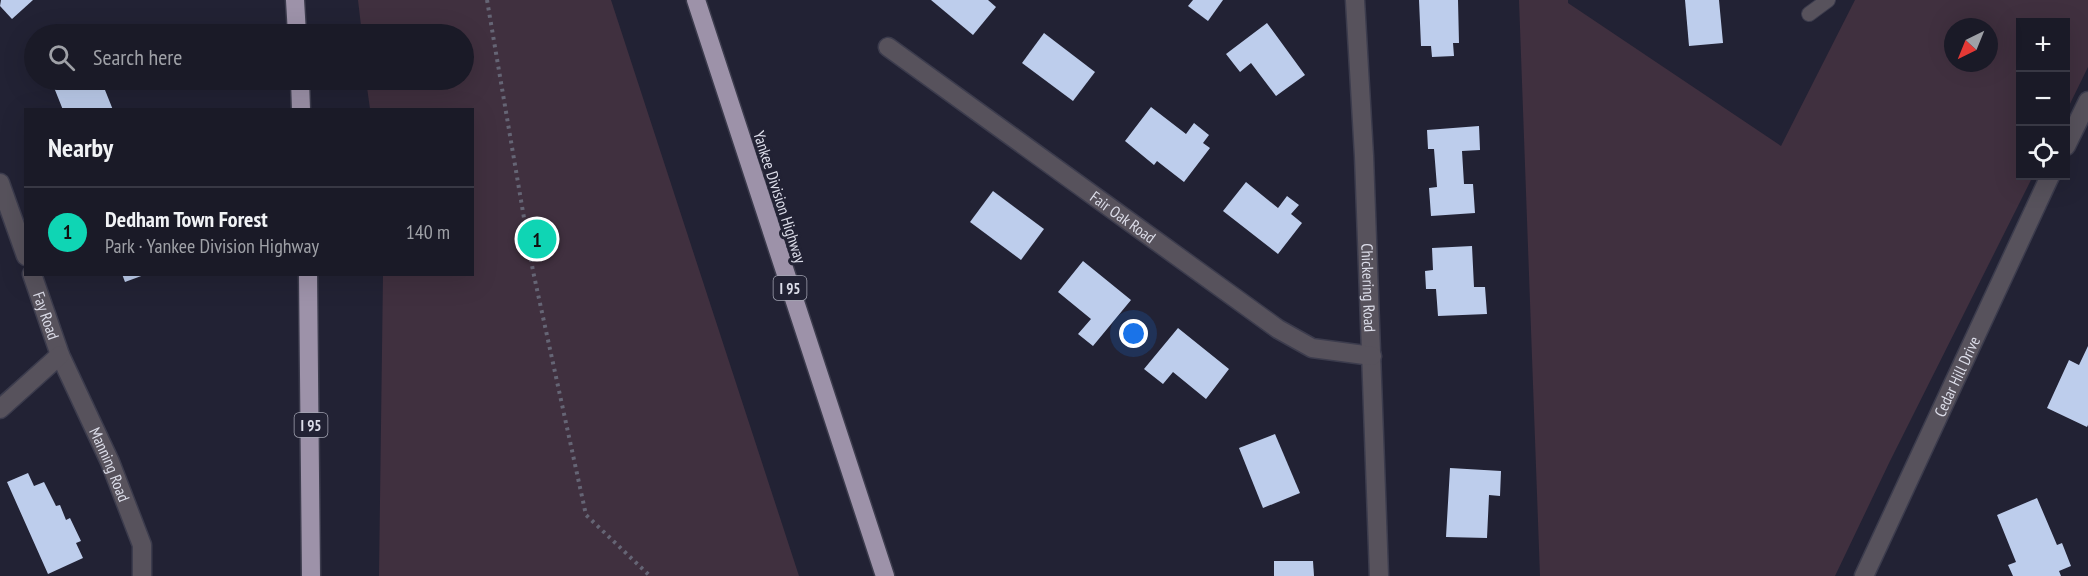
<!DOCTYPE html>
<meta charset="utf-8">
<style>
body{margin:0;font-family:"PT Sans Narrow",sans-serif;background:#23232f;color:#f1f3f6}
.controls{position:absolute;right:18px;top:18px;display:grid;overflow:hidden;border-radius:0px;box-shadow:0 6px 24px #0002}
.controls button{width:54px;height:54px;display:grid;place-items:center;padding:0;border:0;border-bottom:2px solid #383844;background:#1a1a27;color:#f1f3f6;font:30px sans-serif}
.compass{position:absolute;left:1944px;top:18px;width:54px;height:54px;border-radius:50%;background:#1a1a27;box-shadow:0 6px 24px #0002;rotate:223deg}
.you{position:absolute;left:1134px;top:334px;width:21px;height:21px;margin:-15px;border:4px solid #fff;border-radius:50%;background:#1a73e8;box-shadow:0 0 0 9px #1a73e833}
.badge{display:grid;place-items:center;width:39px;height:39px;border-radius:50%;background:#0fd5b4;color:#111;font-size:20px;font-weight:700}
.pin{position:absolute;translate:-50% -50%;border:3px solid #fff;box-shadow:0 2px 6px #0006}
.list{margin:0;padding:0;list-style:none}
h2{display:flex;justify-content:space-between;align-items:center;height:78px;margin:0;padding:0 24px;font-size:26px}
h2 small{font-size:20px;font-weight:400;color:#9fa1a7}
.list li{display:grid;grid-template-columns:39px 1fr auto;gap:18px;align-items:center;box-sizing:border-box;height:90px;padding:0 24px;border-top:2px solid #383844}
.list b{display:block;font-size:22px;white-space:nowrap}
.list p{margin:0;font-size:20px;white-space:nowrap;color:#9fa1a7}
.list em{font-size:20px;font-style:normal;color:#9fa1a7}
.icon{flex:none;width:33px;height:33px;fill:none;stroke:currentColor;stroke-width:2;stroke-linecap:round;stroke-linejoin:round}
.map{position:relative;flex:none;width:2088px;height:576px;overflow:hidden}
.search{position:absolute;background:#1a1a27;box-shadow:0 6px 24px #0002;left:24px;top:24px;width:450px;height:66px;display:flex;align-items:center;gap:15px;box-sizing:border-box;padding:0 21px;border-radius:33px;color:#9fa1a7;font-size:22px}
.panel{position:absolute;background:#1a1a27;box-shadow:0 6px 24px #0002;left:24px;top:108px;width:450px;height:168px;border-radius:0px}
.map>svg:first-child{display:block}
.green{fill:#40303f;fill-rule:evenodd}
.building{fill:#bdcdec}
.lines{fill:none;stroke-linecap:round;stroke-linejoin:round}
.lane-casing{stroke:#3c3c4d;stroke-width:16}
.street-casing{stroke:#3c3c4d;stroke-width:21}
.highway-casing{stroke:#3c3c4d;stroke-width:21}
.path{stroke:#656575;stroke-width:4;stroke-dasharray:3 4.5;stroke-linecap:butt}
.lane{stroke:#57525c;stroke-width:14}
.street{stroke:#57525c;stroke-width:18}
.highway{stroke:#9d92a9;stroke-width:18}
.labels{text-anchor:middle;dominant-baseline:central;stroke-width:6;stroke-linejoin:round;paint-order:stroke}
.shield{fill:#222234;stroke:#a4a5b3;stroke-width:1.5}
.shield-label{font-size:15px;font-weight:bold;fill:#dcdde9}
.street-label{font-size:16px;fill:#dcdde9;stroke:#222234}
</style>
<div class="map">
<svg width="2088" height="576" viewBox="0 0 2088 576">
<rect width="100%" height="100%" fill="#222234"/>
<!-- green -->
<g class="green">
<path d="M358 0H611L799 576H379L383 275 472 274V110L370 109 366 80H464V34H362Z"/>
<path d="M1519 0H1568V3L1781 146 1855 0H2088V67L2066 112V22H2020V176H2033L1890 461 1835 576H1540ZM1953 27H1989V63H1953Z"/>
</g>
<!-- building -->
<g class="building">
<path d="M1 0H33L12 19 0 6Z"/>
<path d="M931 0H988L996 7 973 35Z"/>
<path d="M1193 0H1223L1208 21 1188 6Z"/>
<path d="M1419 0H1458L1459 43H1453L1454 56 1432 57 1431 46H1421Z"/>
<path d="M1685 0H1719L1723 43 1689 46Z"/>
<path d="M1267 23 1305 75 1276 96 1251 63 1240 72 1226 54Z"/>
<path d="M1044 33 1095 72 1073 101 1022 63Z"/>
<path d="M51 80H101L113 110H63Z"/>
<path d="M1151 107 1186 134 1194 123 1209 135 1203 143 1210 148 1184 182 1157 161 1154 165 1125 141Z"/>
<path d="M1479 126 1480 150 1462 151 1464 184H1473L1475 213 1431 216 1429 188 1437 187 1434 149H1428L1427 130Z"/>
<path d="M1246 182 1278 208 1287 196 1299 205 1291 214 1302 223 1278 254 1223 211Z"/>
<path d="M993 191 1044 229 1021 260 970 222Z"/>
<path d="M1472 246 1474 287H1485L1487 314 1438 316 1436 289H1426L1425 271 1433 270 1432 248Z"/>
<path d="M1083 261 1131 300 1093 346 1078 334 1091 319 1058 292Z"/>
<path d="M122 274H144V275L125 282Z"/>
<path d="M1178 328 1229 369 1206 399 1173 372 1163 384 1144 369Z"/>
<path d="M2088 346V425L2087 427 2047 408 2069 360 2079 365Z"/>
<path d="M1275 434 1300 493 1263 508 1239 448Z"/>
<path d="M1450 468 1501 471 1500 496 1489 495 1487 538 1446 537Z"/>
<path d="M28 473 34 486 44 482 56 506 60 505 66 520 70 518 81 541 76 543 83 558 48 574 7 482Z"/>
<path d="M2037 498 2057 545 2062 543 2071 566 2059 571 2061 576H2013L2008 565 2016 562 1997 515Z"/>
<path d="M1274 561H1313L1314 576H1274Z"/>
</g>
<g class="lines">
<!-- lane casing -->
<g class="lane-casing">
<path id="lane" d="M1809 14 1828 0"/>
</g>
<!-- street casing -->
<g class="street-casing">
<g id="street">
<path id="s1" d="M1355 0 1364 156 1379 576"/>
<path id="s2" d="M888 47 1278 329 1312 348 1372 356"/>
<path d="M2066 146 2088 101"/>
<path d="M0 183 26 256"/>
<path id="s3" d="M32 274 60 355 110 462 142 545V576"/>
<path d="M0 409 60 355"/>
<path id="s4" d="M1864 576 2050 176"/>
</g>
</g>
<!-- highway casing -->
<g class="highway-casing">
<g id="highway">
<path d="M295 0 297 34"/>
<path d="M696 0 885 576"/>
<path d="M300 80 301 110"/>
<path d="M308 274 311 576"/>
</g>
</g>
<!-- path -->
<path class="path" d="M487 0 533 271 586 515 650 576"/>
<!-- lane -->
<use href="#lane" class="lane"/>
<!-- street -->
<use href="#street" class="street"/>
<!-- highway -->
<use href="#highway" class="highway"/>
</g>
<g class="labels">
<!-- shield labels -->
<g class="shield">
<rect x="773.5" y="276" width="33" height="24" rx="4.5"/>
<rect x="294.5" y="413" width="33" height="24" rx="4.5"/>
</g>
<g class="shield-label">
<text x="790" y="288">I 95</text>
<text x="311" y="425">I 95</text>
</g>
<!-- street labels -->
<g class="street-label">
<text transform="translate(780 197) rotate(72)">Yankee Division Highway</text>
<text stroke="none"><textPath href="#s2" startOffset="290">Fair Oak Road</textPath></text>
<text stroke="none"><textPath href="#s1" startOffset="288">Chickering Road</textPath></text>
<text stroke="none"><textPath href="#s3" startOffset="44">Fay Road</textPath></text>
<text stroke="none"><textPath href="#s4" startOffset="220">Cedar Hill Drive</textPath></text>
<text stroke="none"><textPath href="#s3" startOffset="206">Manning Road</textPath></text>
</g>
</g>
</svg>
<div class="controls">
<button>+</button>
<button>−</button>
<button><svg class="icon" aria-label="locate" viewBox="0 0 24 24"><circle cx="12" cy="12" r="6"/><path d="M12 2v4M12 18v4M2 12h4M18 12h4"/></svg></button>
</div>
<svg class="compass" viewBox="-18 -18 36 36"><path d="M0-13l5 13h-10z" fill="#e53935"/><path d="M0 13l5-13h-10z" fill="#9fa1a7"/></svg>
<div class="you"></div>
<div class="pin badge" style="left:537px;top:239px">1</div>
<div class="search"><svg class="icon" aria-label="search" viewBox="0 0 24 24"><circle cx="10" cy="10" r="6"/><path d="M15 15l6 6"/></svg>Search here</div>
<section class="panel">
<h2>Nearby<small></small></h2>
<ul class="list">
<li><span class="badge">1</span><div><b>Dedham Town Forest</b><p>Park · Yankee Division Highway</p></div><em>140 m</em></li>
</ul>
</section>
</div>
